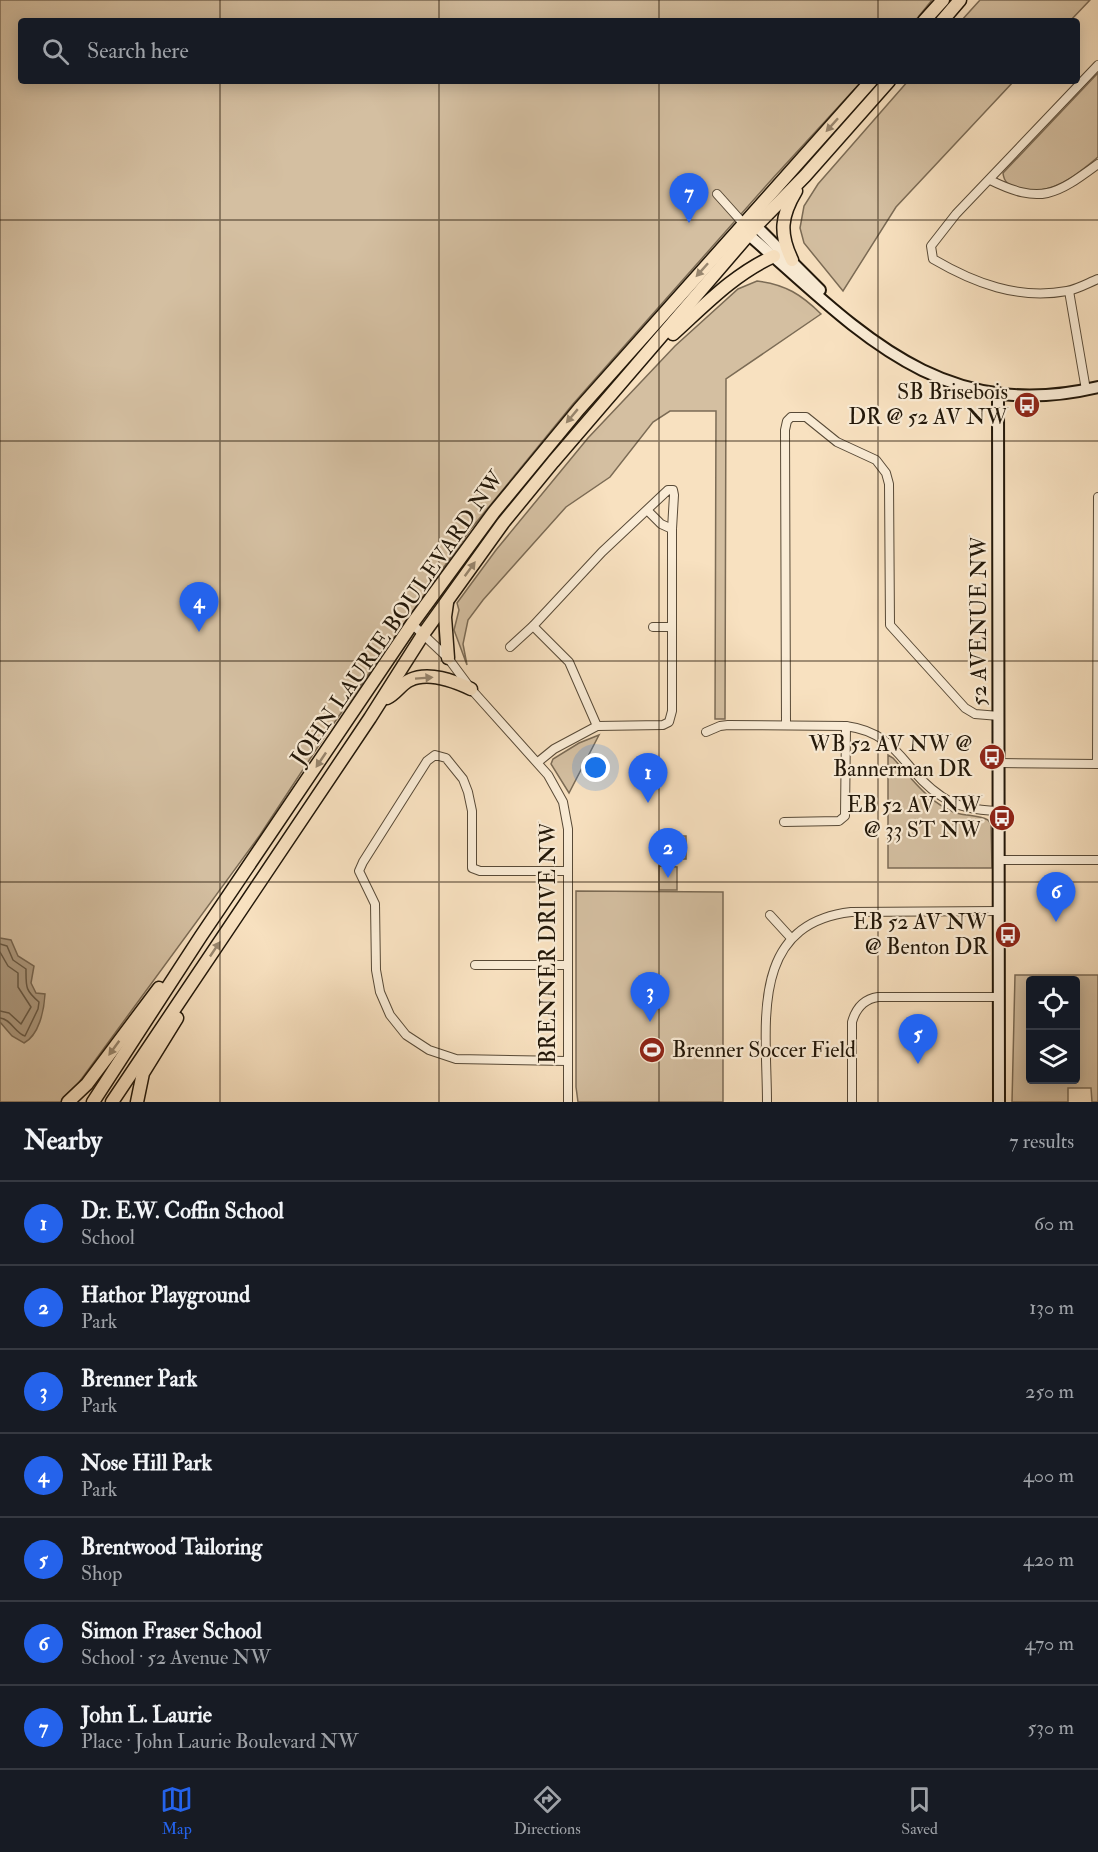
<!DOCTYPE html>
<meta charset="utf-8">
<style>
body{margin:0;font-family:"IM FELL Double Pica",serif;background:#20242c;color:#f1f3f6}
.controls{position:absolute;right:18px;bottom:18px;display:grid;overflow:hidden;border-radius:6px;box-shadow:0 3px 15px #0003}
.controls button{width:54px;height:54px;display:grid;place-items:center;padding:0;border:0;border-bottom:2px solid #363941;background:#171b24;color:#f1f3f6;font:30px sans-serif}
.you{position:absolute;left:596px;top:768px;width:21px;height:21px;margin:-15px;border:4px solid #fff;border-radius:50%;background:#1a73e8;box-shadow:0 0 0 9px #1a73e833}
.badge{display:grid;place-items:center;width:39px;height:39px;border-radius:50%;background:#2563eb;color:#fff;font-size:20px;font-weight:700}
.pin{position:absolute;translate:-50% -50px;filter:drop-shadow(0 2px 3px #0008)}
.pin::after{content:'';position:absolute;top:32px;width:21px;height:18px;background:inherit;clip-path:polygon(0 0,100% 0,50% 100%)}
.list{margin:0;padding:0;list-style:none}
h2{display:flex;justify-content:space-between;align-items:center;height:78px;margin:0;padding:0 24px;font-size:26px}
h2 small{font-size:20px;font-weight:400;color:#9ea1a6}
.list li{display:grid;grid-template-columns:39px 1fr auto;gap:18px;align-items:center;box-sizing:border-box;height:84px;padding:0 24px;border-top:2px solid #363941}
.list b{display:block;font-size:22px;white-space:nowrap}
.list p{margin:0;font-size:20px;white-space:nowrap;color:#9ea1a6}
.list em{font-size:20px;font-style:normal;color:#9ea1a6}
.icon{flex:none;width:33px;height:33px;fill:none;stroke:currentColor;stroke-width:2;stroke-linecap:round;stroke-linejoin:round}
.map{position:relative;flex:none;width:1098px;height:1102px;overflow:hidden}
.search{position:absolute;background:#171b24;box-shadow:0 3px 15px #0003;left:18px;right:18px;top:18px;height:66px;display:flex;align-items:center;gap:15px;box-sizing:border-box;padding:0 21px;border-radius:6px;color:#9ea1a6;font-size:22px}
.sheet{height:666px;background:#171b24}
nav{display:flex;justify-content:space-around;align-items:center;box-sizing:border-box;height:84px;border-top:2px solid #363941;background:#171b24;font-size:16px;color:#9ea1a6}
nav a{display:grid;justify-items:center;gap:3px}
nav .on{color:#2563eb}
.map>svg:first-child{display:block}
.green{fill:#d4bfa1;stroke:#7b6b55;stroke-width:1.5;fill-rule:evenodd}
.water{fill:#af9c82;stroke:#776752;stroke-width:1.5}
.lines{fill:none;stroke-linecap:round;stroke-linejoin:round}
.shore{stroke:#685a46;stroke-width:1.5}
.street-casing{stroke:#584a37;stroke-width:10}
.secondary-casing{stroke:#221709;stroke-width:14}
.primary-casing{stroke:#221709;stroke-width:15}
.street{stroke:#faecd6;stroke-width:8}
.secondary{stroke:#faecd6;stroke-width:10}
.primary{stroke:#f8e1c0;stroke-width:12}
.oneway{fill:#98866e}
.grid{fill:none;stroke:#221709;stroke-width:1.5;stroke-opacity:0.55}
.labels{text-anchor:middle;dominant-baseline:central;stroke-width:4.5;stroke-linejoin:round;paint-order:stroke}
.poi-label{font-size:22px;fill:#221709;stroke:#faecd6;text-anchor:end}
.street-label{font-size:22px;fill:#221709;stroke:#faecd6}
</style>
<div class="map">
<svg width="1098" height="1102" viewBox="0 0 1098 1102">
<rect width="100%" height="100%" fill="#f8e1c0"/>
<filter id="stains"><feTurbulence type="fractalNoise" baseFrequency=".00333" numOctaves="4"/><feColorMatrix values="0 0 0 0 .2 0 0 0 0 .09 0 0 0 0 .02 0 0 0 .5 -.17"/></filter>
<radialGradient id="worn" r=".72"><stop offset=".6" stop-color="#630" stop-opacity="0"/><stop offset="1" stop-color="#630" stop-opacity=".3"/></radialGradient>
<!-- green -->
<g class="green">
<path d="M0 0H932L915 21H21V81H862L773 178 573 404 470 530 327 733 260 835 69 1096 60 1102H0Z"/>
<path d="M980 0H1090L1070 21H961Z"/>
<path d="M1098 73V157C1075 176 1050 198 1018 188 1009 185 1004 183 1003 173Z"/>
<path d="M908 81H1014L896 207 843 291 804 243 800 228 804 206 818 184Z"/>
<path d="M757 281C785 284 802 295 821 314L726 379 725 719H715L716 411H670L653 422 610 477 566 507 483 600 468 620 463 644 467 665 454 630 459 610 457 603 496 550 588 438 675 346 738 289Z"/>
<path d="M599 735 569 793 551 764 553 759 579 743Z"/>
<path d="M888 755 893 758C912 779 929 803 956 813 967 816 979 815 988 820L991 824 992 868H888Z"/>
<rect x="656" y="836" width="30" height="23"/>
<path d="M659 866 677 867V890H659Z"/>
<path d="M576 891 723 892V1102H578L576 1087Z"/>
<path d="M1015 975H1098V1102H1092L1091 1088H1068V1102H1012ZM1030 981H1076V1080H1030Z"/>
</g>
<!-- water -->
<path class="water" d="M0 938 11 940 18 956 34 966 31 983 36 993 45 994C44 1011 39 1035 24 1043L12 1036 0 1022Z"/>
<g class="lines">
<!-- shore -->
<g class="shore">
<path d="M0 944 7 946 13 960 26 969C26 987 25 990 39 1002L38 1009 25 1036C15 1033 11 1019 0 1018"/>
<path d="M0 952 8 966 18 973V987L31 1007 21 1024 9 1013 0 1011"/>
</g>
<!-- street casing -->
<g class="street-casing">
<g id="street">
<path d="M1098 65 956 214 931 246 933 259C974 283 1018 300 1067 291 1078 289 1088 283 1098 279"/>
<path d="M990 180C1041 205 1056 195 1098 164"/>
<path d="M717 194 743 223"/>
<path d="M1069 291 1086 390"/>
<path d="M648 511 661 524 672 529"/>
<path d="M412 624 448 658 471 689 548 775 563 802 568 829V1102"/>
<path d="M533 626 569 662 597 726"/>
<path d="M653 627H672"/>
<path d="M510 647 533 626 602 552 668 490H673L674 495 672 529V711L669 722 663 725 597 726 554 749 538 762"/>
<path d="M786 725 785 430 787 421 791 417H806L837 442 876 460 886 473 889 484 890 625 965 708 975 714 999 716"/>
<path d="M706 732 720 726 728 725 846 726C899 733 903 771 941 796 958 808 978 810 998 811"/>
<path d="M998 763 1098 764"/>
<path d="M1097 764 1098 497"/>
<path d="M784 822 839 821 845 816 846 726"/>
<path d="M998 860H1098"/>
<path d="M770 915 791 938"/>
<path d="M475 965H568"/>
<path d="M567 1061 456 1059 429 1050 406 1035 390 1015 380 992 376 970 375 904 359 871 363 862 427 761 435 755 446 758 463 779 468 792 472 811V868L480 871H568"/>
<path d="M767 1102C767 1026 748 924 851 912L999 911"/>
<path d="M852 1102V1022C856 1008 864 999 878 997H999"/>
</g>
</g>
<!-- secondary casing -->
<g class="secondary-casing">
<g id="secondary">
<path d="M748 224 756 226 820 290"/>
<path d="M746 229 749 235C857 329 939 425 1098 387"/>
<path d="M998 393 999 1102"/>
</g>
</g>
<!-- primary casing -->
<g class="primary-casing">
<g id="primary">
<path d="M924 21 943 0"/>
<path d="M942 21 960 0"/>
<path d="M792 260C779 233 781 216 796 191"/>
<path d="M673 334C705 305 734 274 774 256"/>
<path d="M447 603 445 617 448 658"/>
<path d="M387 698C396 694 401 684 410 680 429 671 454 681 471 689"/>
<path d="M68 1102 87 1084 159 988"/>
<path d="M93 1102 201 936 412 624 494 512 579 409 871 81"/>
<path d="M112 1102 370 718 424 633 503 523 553 462 756 226 805 176 889 81"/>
<path d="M137 1102 143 1073 177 1018"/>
</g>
</g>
<!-- street -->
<use href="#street" class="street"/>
<!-- secondary -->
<use href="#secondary" class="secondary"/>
<!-- primary -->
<use href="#primary" class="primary"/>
</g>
<!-- one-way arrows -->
<defs><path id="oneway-solid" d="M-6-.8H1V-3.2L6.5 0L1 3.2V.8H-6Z" transform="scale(1.5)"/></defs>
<g class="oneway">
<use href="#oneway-solid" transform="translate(832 125) rotate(132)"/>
<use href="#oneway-solid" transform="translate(702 270) rotate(132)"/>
<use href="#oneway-solid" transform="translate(572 416) rotate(130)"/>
<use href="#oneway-solid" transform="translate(470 569) rotate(-54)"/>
<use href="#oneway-solid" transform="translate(424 678) rotate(-4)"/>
<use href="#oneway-solid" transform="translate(321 760) rotate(124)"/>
<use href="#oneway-solid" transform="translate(215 949) rotate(-56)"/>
<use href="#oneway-solid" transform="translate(114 1048) rotate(126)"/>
</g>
<!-- grid -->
<path class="grid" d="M220 0V21M439 0V21M659 0V21M878 0V21M220 81V1102M439 81V1102M659 81V1102M878 81V1102M0 220H1098M0 441H1098M0 661H1098M0 882H1098"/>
<!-- icons -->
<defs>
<g id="bus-disc" transform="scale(1.35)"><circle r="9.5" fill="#8f2418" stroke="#faecd6"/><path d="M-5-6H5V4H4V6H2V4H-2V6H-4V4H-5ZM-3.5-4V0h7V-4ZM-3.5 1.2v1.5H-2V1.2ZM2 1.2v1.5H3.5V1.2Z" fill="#fff"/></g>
<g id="stadium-disc" transform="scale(1.35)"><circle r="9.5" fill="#8f2418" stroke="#faecd6"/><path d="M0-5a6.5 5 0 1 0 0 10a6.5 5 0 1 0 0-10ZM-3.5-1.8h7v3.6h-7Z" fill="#fff"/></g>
</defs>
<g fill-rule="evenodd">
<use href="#bus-disc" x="1027" y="405"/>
<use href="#bus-disc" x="992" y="757"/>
<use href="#bus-disc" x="1002" y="818"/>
<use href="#bus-disc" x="1008" y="935"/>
<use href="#stadium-disc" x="652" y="1050"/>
</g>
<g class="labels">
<!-- poi labels -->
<g class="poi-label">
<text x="1008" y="392">SB Brisebois<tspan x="1008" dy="25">DR @ 52 AV NW</tspan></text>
<text x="972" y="744">WB 52 AV NW @<tspan x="972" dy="25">Bannerman DR</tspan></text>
<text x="982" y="805">EB 52 AV NW<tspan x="982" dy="25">@ 33 ST NW</tspan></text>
<text x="988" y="922">EB 52 AV NW<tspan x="988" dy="25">@ Benton DR</tspan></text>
<text x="672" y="1050" text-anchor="start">Brenner Soccer Field</text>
</g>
<!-- street labels -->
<g class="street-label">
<text transform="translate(397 618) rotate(-55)">JOHN LAURIE BOULEVARD NW</text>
<text transform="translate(979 621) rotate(-90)">52 AVENUE NW</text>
<text transform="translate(548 943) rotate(-90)">BRENNER DRIVE NW</text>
</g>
</g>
<rect width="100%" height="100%" filter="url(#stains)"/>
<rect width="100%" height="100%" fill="url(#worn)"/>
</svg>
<div class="controls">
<button><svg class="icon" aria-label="locate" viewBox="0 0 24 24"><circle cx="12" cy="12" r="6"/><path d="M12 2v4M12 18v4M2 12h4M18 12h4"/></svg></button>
<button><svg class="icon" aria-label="layers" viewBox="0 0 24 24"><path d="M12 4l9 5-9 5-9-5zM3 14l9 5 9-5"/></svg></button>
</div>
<div class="you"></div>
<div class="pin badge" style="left:648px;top:803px">1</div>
<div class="pin badge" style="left:668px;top:878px">2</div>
<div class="pin badge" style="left:650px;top:1022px">3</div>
<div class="pin badge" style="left:199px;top:632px">4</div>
<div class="pin badge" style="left:918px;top:1064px">5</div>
<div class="pin badge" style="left:1056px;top:922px">6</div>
<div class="pin badge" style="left:689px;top:223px">7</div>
<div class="search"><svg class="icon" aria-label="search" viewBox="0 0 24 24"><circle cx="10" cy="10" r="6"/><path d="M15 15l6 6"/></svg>Search here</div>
</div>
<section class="sheet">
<h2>Nearby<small>7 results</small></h2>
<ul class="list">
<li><span class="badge">1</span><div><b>Dr. E.W. Coffin School</b><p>School</p></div><em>60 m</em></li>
<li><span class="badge">2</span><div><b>Hathor Playground</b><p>Park</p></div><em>130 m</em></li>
<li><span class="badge">3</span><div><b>Brenner Park</b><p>Park</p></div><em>250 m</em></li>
<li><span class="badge">4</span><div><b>Nose Hill Park</b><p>Park</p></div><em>400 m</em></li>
<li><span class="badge">5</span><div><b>Brentwood Tailoring</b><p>Shop</p></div><em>420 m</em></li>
<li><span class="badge">6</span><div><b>Simon Fraser School</b><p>School · 52 Avenue NW</p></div><em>470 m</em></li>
<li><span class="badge">7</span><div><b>John L. Laurie</b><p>Place · John Laurie Boulevard NW</p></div><em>530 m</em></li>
</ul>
</section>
<nav>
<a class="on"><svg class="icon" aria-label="map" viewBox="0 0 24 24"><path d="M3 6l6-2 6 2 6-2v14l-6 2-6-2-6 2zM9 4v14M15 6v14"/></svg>Map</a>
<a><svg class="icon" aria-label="directions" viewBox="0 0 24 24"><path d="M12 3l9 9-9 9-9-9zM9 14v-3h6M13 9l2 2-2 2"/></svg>Directions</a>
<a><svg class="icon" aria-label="saved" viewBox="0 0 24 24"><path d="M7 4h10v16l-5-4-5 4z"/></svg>Saved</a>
</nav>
